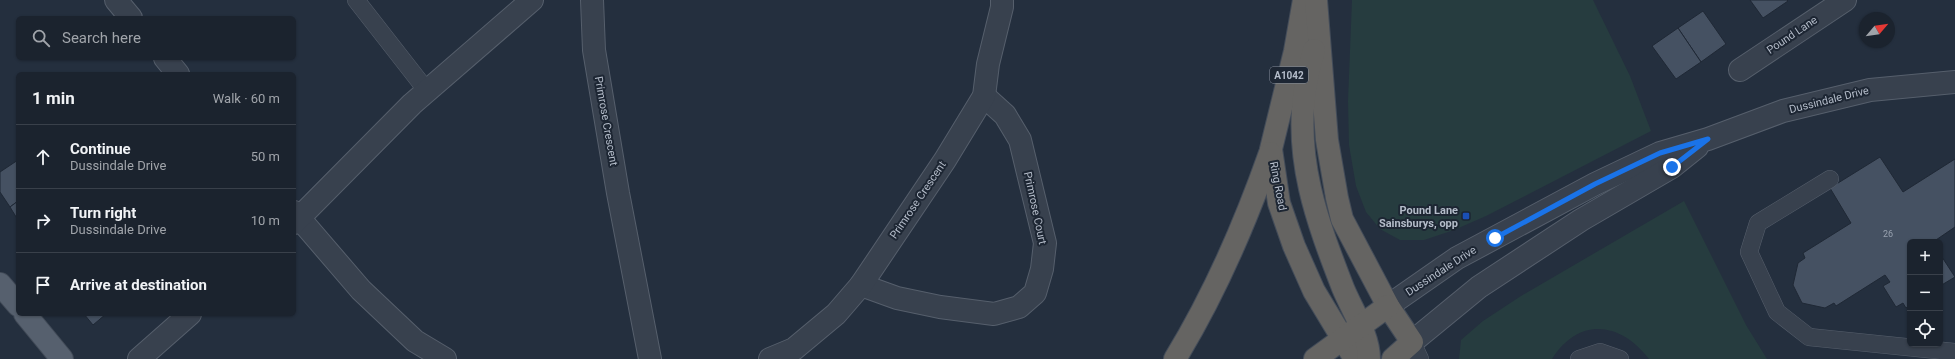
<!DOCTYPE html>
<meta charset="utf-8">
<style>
body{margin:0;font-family:Roboto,sans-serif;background:#242b36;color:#f1f3f6}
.controls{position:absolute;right:12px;bottom:12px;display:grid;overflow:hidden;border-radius:6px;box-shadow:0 1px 3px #0004}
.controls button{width:36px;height:36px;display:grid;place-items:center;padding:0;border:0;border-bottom:1px solid #39404a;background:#1b232e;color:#f1f3f6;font:20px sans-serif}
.compass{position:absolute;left:1859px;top:12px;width:36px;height:36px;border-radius:50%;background:#1b232e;box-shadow:0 1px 3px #0004;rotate:61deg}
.stop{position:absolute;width:12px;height:12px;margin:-9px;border:3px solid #1a73e8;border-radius:50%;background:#fff}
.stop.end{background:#1a73e8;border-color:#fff;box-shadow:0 1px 4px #0008}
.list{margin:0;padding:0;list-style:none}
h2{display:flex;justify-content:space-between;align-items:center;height:52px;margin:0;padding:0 16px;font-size:17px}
h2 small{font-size:13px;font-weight:400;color:#a0a4aa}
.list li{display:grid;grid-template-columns:26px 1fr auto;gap:12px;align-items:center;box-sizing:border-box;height:64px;padding:0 16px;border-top:1px solid #39404a}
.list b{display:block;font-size:15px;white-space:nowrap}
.list p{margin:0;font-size:13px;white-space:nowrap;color:#a0a4aa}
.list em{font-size:13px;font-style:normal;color:#a0a4aa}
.icon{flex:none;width:22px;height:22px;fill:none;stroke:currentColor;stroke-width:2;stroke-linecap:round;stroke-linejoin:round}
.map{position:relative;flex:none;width:1955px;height:359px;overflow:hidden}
.search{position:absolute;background:#1b232e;box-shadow:0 1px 3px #0004;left:16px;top:16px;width:280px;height:44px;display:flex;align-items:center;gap:10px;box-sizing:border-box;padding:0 14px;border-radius:6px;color:#a0a4aa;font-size:15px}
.panel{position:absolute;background:#1b232e;box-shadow:0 1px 3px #0004;left:16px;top:72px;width:280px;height:244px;border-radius:6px}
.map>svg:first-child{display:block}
.green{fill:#263c3f}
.building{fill:#455162;stroke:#1f2835}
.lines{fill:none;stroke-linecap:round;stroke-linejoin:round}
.service-casing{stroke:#565f6c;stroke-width:18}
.minor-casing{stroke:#565f6c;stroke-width:24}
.primary-casing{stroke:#414a57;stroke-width:24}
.trunk-casing{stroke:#434c59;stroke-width:24}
.service{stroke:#38414e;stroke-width:17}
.minor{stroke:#38414e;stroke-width:22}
.primary{stroke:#56606e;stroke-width:22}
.trunk{stroke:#656462;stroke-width:22}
.route{stroke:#1a73e8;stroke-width:5}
.transit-dot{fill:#1a4fb4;stroke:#1d2633;stroke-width:1.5}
.labels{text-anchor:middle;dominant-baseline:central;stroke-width:4;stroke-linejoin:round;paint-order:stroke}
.number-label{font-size:9px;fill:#98a1af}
.shield{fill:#1d2633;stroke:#878f9c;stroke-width:1}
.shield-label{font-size:10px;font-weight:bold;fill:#b4bcc9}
.street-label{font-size:11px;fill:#b4bcc9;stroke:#1d2633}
.poi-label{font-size:11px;font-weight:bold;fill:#b4bcc9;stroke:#1d2633;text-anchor:end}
</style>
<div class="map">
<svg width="1955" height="359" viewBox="0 0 1955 359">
<rect width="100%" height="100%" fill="#242f3e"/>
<!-- green -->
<g class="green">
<path d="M1352 0H1593L1630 76 1651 131 1486 216 1454 230 1424 240H1400L1380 229 1366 212 1356 186 1349 145 1348 101Z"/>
<path d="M1684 201 1746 325 1767 359H1649C1621 322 1579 316 1552 359H1459L1461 340 1483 321 1521 296Z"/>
</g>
<!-- building -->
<g class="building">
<path d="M1750 0H1787L1788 1 1763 18Z"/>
<path d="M1703 11 1726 44 1701 62 1678 28Z"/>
<path d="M1678 28 1701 62 1676 79 1652 46Z"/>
<path d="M1880 157 1903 192 1955 159V227L1933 242H1910V305L1906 308 1903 303 1896 307 1883 286 1890 282 1885 275 1836 306 1834 303 1825 308 1802 303 1793 285 1798 263 1805 258 1803 253 1851 223 1830 188Z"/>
<path d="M18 160V201L10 207 0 192V172Z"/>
<path d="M18 201V220L10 207Z"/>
<path d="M1940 254 1955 277 1940 286Z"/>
<path d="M84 314H106L93 325Z"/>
</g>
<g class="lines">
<!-- service casing -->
<g class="service-casing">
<g id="service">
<path d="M356 0 427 91"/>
<path d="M1830 179 1758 223 1749 252 1777 312 1809 337 1955 352"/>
<path d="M1412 342 1420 359"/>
<path d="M1579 359 1600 352 1620 359"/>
</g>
</g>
<!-- minor casing -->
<g class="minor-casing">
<g id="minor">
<path d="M116 0 131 18"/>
<path d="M592 0 594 50 618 193 650 359"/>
<path d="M165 58 178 74"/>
<path d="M1740 70 1845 0"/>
<path d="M294 212 361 290 415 341 445 359"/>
<path d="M294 223 412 104 532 0"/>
<path d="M861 285 897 298 940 307 994 314 1019 307 1035 293 1042 269 1045 243 1020 140 1005 115 984 96"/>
<path d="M1388 306 1457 258 1595 184 1660 153 1708 139 1783 111 1870 90 1955 82"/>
<path d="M1412 342 1479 287 1581 220 1672 167 1697 147"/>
<path d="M139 359 190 314"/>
<path d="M770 359 794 349 836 314 861 285 945 160 984 96 988 64 1002 7V0"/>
</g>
</g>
<!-- primary casing -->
<g class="primary-casing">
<g id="primary">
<path d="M0 284 18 305"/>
<path d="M25 314 62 359"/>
</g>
</g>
<!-- trunk casing -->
<g class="trunk-casing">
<g id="trunk">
<path d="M1304 0 1295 51 1271 149 1279 203 1294 246 1314 291 1355 359"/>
<path d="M1316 0 1327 140 1337 198 1342 219 1388 306 1412 342 1393 359"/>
<path d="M1314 50C1311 61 1308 72 1306 83 1293 157 1317 221 1343 288 1352 310 1369 335 1369 359"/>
<path d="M1175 359C1214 295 1245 224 1270 153"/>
<path d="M1315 359 1388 306"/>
</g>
</g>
<!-- service -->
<use href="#service" class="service"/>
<!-- minor -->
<use href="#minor" class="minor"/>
<!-- primary -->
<use href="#primary" class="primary"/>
<!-- trunk -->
<use href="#trunk" class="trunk"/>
</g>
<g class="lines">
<!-- route -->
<path class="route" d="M1495 238 1595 184 1660 153 1708 139 1672 167"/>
</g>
<!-- markers -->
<rect class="transit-dot" x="1462" y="212" width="8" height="8" rx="2"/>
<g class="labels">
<!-- number labels -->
<g class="number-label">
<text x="1888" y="234">26</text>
</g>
<!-- shield labels -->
<rect class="shield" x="1270" y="67" width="38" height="16" rx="3"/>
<g class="shield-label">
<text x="1289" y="75">A1042</text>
</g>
<!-- street labels -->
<g class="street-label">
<text transform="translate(1792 35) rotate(-34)">Pound Lane</text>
<text transform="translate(1829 100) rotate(-14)">Dussindale Drive</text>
<text transform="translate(606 121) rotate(80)">Primrose Crescent</text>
<text transform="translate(1278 186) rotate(79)">Ring Road</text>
<text transform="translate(918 200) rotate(-56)">Primrose Crescent</text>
<text transform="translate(1035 208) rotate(78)">Primrose Court</text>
<text transform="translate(1441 271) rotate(-33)">Dussindale Drive</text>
</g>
<!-- poi labels -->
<g class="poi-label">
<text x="1458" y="210">Pound Lane<tspan x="1458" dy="13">Sainsburys, opp</tspan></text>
</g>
</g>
</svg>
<div class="controls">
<button>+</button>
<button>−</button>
<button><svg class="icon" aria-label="locate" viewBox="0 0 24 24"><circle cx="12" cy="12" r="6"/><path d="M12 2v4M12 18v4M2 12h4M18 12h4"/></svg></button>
</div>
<svg class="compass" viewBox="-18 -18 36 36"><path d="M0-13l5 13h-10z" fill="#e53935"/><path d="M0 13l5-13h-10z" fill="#a0a4aa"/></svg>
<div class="stop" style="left:1495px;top:238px"></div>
<div class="stop end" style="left:1672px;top:167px"></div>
<div class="search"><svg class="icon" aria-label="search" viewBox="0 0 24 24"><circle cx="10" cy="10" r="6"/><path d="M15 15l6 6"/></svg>Search here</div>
<section class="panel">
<h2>1 min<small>Walk · 60 m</small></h2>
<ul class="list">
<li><svg class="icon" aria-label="ahead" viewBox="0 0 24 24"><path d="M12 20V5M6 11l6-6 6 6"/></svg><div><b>Continue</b><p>Dussindale Drive</p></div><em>50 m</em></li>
<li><svg class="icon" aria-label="right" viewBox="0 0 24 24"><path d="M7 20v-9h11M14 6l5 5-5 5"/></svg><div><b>Turn right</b><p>Dussindale Drive</p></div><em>10 m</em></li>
<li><svg class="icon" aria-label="arrive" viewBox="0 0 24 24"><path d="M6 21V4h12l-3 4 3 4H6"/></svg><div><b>Arrive at destination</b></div></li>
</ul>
</section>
</div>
